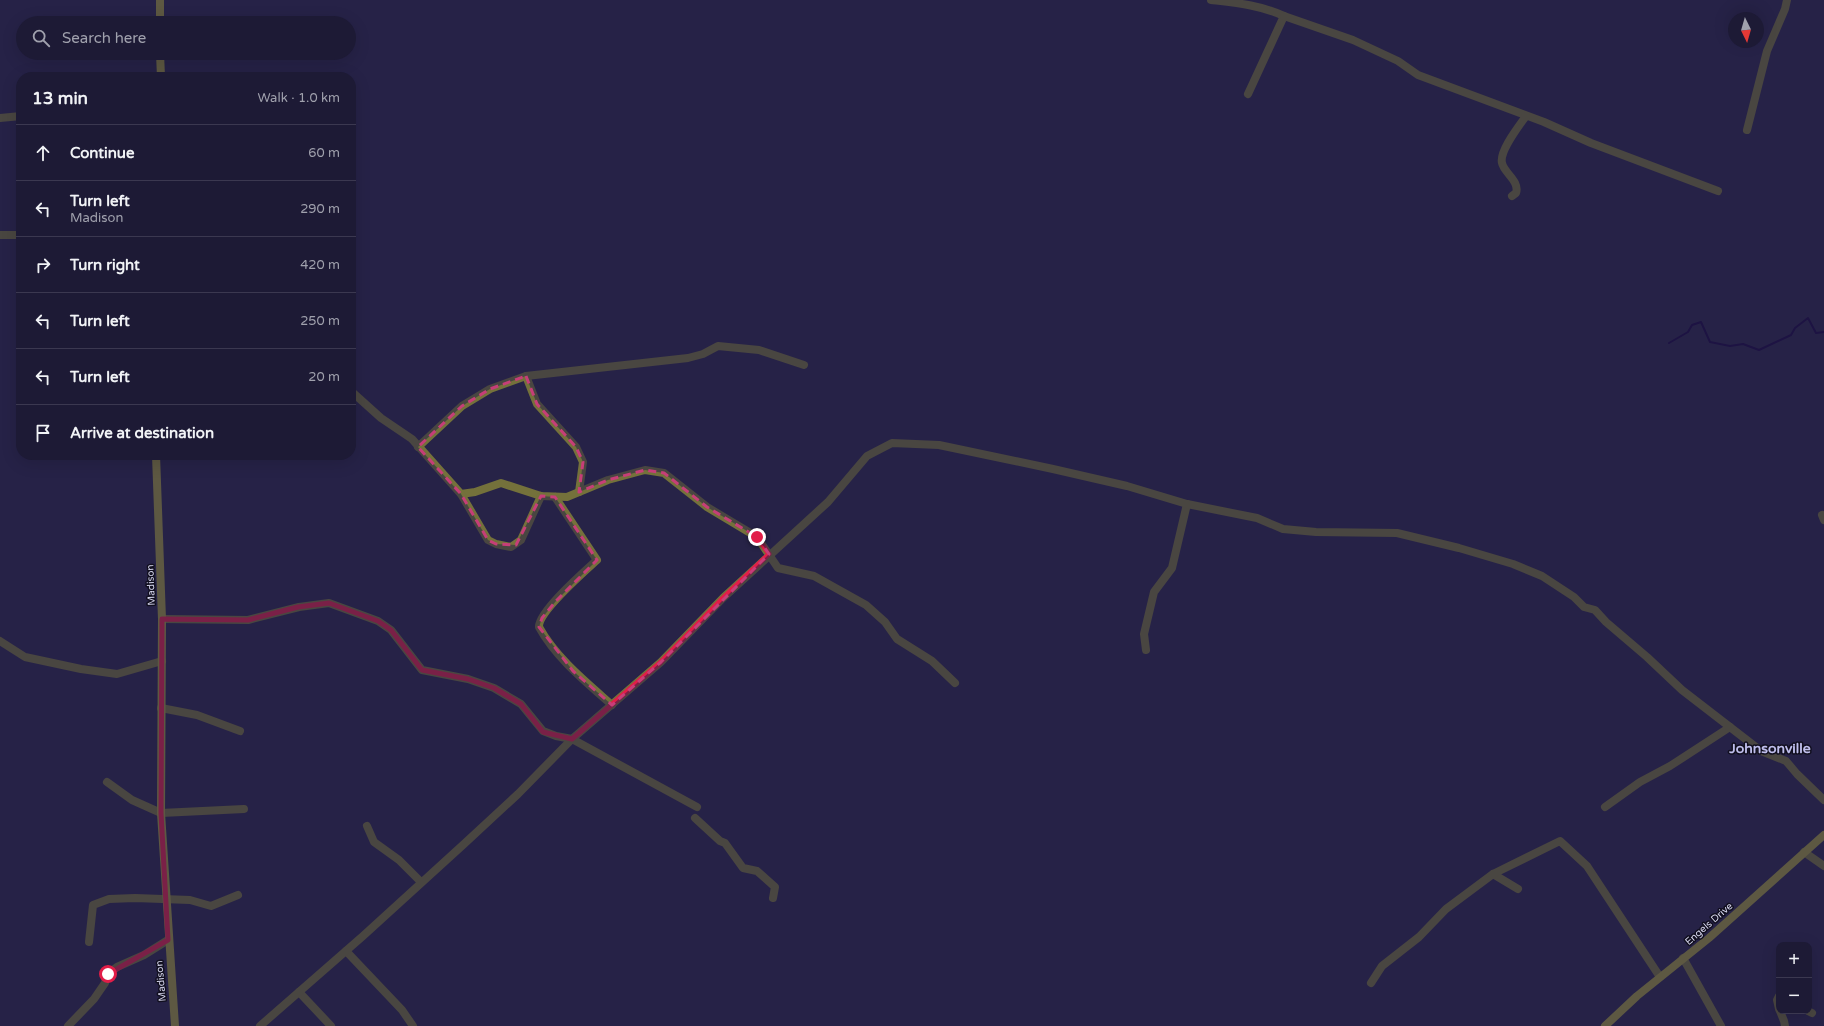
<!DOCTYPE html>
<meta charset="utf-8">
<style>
body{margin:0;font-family:"Varela Round",sans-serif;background:#2a2741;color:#f1f3f6}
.controls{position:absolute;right:12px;bottom:12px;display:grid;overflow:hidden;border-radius:8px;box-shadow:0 4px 16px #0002}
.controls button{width:36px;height:36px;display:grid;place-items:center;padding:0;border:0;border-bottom:1px solid #3b3850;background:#1d1a35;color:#f1f3f6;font:20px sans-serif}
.compass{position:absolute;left:1728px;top:12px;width:36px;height:36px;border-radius:50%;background:#1d1a35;box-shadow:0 4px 16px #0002;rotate:175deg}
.stop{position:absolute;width:12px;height:12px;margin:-9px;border:3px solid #e11d48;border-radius:50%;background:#fff}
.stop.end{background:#e11d48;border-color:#fff;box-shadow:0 1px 4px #0008}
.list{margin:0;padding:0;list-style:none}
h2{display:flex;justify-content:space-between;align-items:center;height:52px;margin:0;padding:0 16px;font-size:17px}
h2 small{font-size:13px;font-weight:400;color:#a0a1ad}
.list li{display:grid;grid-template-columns:26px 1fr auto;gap:12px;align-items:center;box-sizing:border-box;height:56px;padding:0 16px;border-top:1px solid #3b3850}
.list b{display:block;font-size:15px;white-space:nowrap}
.list p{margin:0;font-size:13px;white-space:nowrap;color:#a0a1ad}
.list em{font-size:13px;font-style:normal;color:#a0a1ad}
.icon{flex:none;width:22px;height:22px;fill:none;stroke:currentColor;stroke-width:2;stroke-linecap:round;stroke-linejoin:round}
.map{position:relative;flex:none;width:1824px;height:1026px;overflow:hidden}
.search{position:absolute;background:#1d1a35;box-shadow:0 4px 16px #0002;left:16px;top:16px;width:340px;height:44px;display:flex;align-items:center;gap:10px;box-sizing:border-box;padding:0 14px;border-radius:22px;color:#a0a1ad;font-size:15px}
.panel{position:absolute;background:#1d1a35;box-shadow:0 4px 16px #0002;left:16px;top:72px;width:340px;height:388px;border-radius:16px}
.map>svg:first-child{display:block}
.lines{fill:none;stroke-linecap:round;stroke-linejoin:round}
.stream{stroke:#13003e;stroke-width:2}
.street{stroke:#74713b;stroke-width:8}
.secondary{stroke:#9f9a3d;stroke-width:8}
.route{stroke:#e11d48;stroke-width:5}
.marked{fill:none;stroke:#c63e78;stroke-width:3;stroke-dasharray:8 5;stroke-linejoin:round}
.labels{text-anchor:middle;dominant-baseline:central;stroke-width:3;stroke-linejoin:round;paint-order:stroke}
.street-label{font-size:10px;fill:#d6d6ed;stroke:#110f1f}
.district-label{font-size:14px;font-weight:bold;fill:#bfbeec;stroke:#110f1f}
</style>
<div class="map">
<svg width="1824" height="1026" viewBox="0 0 1824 1026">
<rect width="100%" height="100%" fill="#272347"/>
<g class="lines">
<!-- stream -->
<path class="stream" d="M1669 343 1688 332 1692 325 1701 322 1710 342 1730 346 1743 344 1759 350 1791 335 1795 328 1808 318 1816 333 1824 332"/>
<!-- street -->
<g class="street">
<path d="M1211 0C1237 3 1260 5 1284 16L1248 94"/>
<path d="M1284 16 1353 40 1398 61 1418 75 1544 122 1591 143 1718 191"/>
<path d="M0 118 21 116"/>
<path d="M1747 130 1767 51 1785 9 1787 0"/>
<path d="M1512 196 1516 193C1520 181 1504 173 1502 163 1499 151 1519 126 1526 116"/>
<path d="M0 235H21"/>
<path d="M351 391 381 418 412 439 461 494 475 492 501 483 541 496 567 497 608 480 645 470 664 473 707 507 757 537 778 568 814 576 866 605 885 622 897 639 932 661 955 683"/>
<path d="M418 447 462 406 490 389 526 376"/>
<path d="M579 492 583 462 576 447 537 404 526 376 688 358 703 354 718 346 759 350 804 365"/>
<path d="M461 494 488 540 496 544 511 547 521 540 541 496"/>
<path d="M555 497 597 560C585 571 538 612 539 627 556 658 586 682 612 705"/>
<path d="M1822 515 1824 520"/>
<path d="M162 619 248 620 299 607 329 603 378 621 391 630 422 670 468 679 494 688 521 704 543 731 556 736 572 739 697 807"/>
<path d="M0 641 25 657 81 669 117 674 162 661"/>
<path d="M1146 650 1144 634 1154 592 1172 568 1187 504"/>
<path d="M161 708 197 715 240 731"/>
<path d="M107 782 132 800 161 813 244 809"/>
<path d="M1605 807 1640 782 1670 766 1730 727"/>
<path d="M695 818 720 841 725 843 743 868 757 871 775 887 773 898"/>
<path d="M367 826 374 842 399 860 421 882"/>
<path d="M1804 852 1824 866"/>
<path d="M1493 874 1518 889"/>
<path d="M89 942 93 905 109 899 135 898 190 900 211 906 238 895"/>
<path d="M346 951 402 1010 413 1026"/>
<path d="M1683 958 1721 1026"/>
<path d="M1371 983 1382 966 1419 937 1446 909 1493 874 1560 841 1587 866 1660 977"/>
<path d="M299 992 331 1026"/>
<path d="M1779 996 1777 1000 1779 1009"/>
<path d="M1780 1011 1784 1021 1785 1026"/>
<path d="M1808 1011 1812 1013"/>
<path d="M68 1026 94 999 105 983 108 974 117 967 144 955 168 940"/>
<path d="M260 1026 363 936 464 844 518 794 572 739 661 662 723 598 828 502 867 456 892 443 939 445 1053 469 1127 486 1187 504 1257 518 1283 529 1316 532 1397 533 1459 548 1513 564 1542 576 1574 597 1584 607 1595 610 1606 622 1647 657 1682 690 1761 751 1786 761 1797 774 1824 800"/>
</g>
<!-- secondary -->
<g class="secondary">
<path d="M160 0V23"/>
<path d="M160 53 161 77"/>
<path d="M156 455 162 619 161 813 175 1026"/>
<path d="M1605 1026 1637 996 1709 938 1824 835"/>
</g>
</g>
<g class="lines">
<!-- route -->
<path class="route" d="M108 974 168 940 161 813 162 619 248 620 298 607 329 603 378 621 391 630 422 670 468 679 494 688 521 704 543 732 572 739 661 662 723 598 769 554 757 537"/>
</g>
<!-- marked area -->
<path d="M0 0H1824V1026H0ZM526 376 537 404 576 447 583 462 579 492 608 480 645 470 664 473 707 507 757 537 769 554 661 662 612 705 573 671 539 627 542 618 556 601 597 560 555 497 541 496 516 545 496 544 488 540 461 494 418 447 462 406 490 389Z" fill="#272347" fill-opacity=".55" fill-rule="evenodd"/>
<path class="marked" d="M526 376 537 404 576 447 583 462 579 492 608 480 645 470 664 473 707 507 757 537 769 554 661 662 612 705 573 671 539 627 542 618 556 601 597 560 555 497 541 496 516 545 496 544 488 540 461 494 418 447 462 406 490 389Z"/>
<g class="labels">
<!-- street labels -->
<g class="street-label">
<text transform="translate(151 585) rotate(-92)">Madison</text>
<text transform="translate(1709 924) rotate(-41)">Engels Drive</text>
<text transform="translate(161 981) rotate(-95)">Madison</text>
</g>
<!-- district labels -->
<g class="district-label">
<text x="1770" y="748">Johnsonville</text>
</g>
</g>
</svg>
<div class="controls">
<button>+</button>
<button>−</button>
</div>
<svg class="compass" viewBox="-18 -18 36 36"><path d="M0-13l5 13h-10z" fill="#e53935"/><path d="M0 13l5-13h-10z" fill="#a0a1ad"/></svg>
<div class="stop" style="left:108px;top:974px"></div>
<div class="stop end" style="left:757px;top:537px"></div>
<div class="search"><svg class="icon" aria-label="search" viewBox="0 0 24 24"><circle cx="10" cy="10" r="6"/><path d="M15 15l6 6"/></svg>Search here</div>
<section class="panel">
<h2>13 min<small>Walk · 1.0 km</small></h2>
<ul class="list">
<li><svg class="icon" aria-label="ahead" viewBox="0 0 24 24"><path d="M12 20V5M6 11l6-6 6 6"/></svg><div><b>Continue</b></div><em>60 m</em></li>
<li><svg class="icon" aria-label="left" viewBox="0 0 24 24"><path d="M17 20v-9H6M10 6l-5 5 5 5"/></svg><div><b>Turn left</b><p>Madison</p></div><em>290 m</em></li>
<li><svg class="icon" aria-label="right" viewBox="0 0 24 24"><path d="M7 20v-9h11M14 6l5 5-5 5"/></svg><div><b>Turn right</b></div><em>420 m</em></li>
<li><svg class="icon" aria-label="left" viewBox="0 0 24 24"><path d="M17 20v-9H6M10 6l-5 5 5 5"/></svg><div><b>Turn left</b></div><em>250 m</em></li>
<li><svg class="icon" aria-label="left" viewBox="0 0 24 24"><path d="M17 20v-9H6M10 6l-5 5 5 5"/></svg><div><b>Turn left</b></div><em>20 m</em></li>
<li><svg class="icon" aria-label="arrive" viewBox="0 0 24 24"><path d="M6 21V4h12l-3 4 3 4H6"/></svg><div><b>Arrive at destination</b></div></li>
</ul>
</section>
</div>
